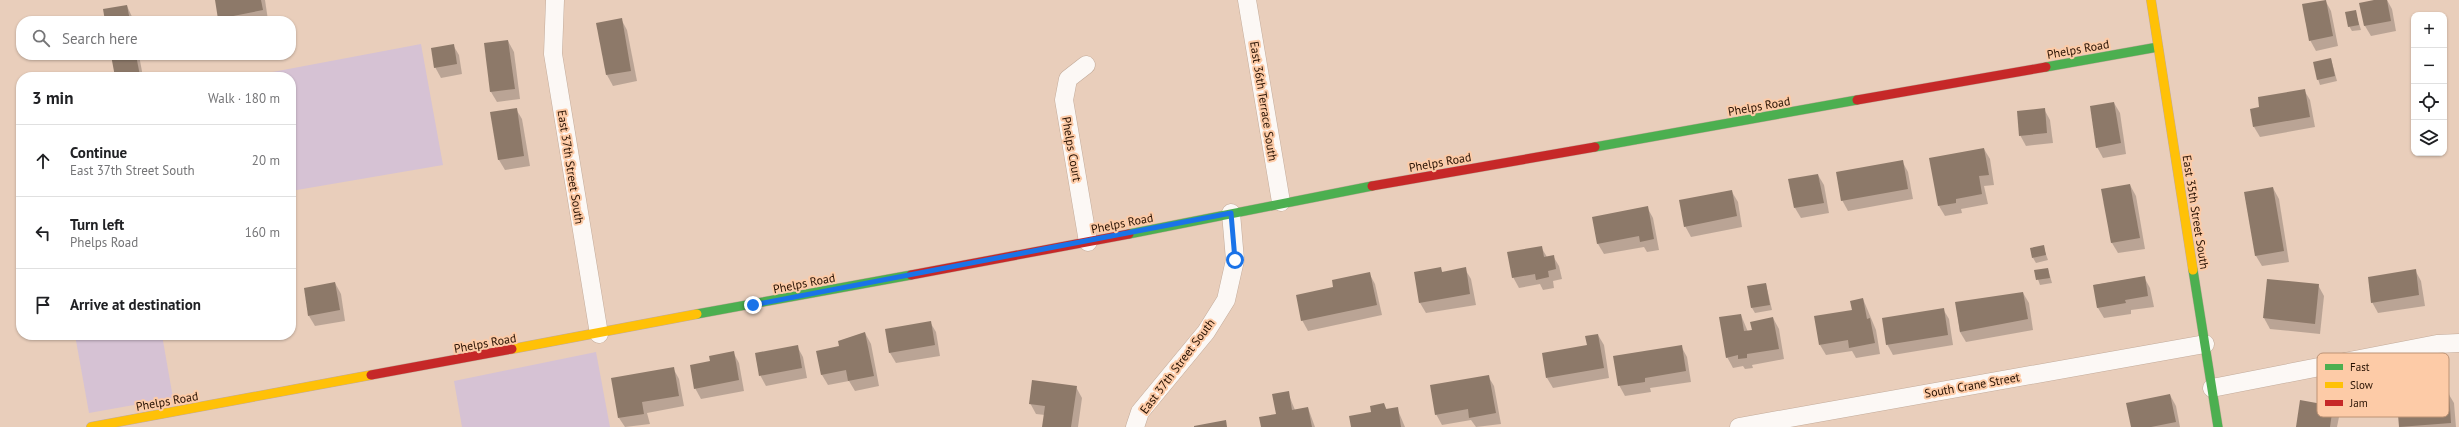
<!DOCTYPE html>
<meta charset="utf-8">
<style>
body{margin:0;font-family:"PT Sans",sans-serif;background:#f6f6f6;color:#202124}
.controls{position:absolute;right:12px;top:12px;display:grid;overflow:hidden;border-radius:8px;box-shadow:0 1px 3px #0004}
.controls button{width:36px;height:36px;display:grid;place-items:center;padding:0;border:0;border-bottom:1px solid #e0e0e0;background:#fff;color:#202124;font:20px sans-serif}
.stop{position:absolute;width:12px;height:12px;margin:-9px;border:3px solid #1a73e8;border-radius:50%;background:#fff}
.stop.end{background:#1a73e8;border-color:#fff;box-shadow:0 1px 4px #0008}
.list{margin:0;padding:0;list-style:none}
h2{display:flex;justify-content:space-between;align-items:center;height:52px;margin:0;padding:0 16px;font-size:17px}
h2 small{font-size:13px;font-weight:400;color:#757577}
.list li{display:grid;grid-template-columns:26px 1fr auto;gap:12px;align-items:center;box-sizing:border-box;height:72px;padding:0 16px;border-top:1px solid #e0e0e0}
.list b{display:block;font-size:15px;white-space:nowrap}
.list p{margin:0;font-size:13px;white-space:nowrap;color:#757577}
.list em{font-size:13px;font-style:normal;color:#757577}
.icon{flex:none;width:22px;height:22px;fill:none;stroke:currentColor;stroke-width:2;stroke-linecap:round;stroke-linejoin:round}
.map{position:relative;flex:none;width:2459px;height:427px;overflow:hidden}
.search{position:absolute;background:#fff;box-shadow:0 1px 3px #0004;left:16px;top:16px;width:280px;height:44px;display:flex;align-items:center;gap:10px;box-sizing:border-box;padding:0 14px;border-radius:16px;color:#757577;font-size:15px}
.panel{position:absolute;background:#fff;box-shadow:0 1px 3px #0004;left:16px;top:72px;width:280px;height:268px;border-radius:16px}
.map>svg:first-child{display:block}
.green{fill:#d6c2d4}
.shadow{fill:#0003}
.building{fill:#8d7969}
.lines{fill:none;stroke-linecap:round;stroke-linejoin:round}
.street-casing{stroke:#c3ab9a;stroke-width:19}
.fast-casing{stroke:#c3ab9a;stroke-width:10}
.slow-casing{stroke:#c3ab9a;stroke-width:10}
.jam-casing{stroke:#c3ab9a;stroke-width:10}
.street{stroke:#fcf8f5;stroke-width:18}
.fast{stroke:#4caf50;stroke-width:9}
.slow{stroke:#ffc107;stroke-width:9}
.jam{stroke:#c62828;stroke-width:9}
.route{stroke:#1a73e8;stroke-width:5}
.labels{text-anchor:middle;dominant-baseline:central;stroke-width:4;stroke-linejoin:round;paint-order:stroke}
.street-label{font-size:12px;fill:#271102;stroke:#fdcba7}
.key{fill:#fdcba7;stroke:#bd9375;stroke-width:1}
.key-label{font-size:11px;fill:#271102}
</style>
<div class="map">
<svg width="2459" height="427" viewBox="0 0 2459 427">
<rect width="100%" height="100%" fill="#e9cebb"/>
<!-- green -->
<g class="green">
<path d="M421 44 443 165 291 191V77H246Z"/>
<path d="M75 335H162L173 398 89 413Z"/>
<path d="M596 352 610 427H462L454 381Z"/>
</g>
<!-- shadow -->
<g class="shadow">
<path d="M216 0H265L268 20 221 21Z"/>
<path d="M2325 0 2331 11 2338 46 2316 51 2310 40Z"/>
<path d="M2379 0H2387L2392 9 2396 31 2371 36 2365 26 2360 4Z"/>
<path d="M127 6 134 21H106Z"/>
<path d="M2355 11 2361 30 2352 31 2349 26Z"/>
<path d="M621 19 627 30 637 81 613 86 607 75 598 24Z"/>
<path d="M508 41 514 52 520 99 497 102 491 92Z"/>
<path d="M453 45 459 55 462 74 441 78 435 67Z"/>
<path d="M112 55H139L143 77H116Z"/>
<path d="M2331 59 2337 81 2320 85 2318 79Z"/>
<path d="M2304 90 2310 100 2315 127 2260 137 2254 127 2260 108Z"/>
<path d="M2114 103 2120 113 2126 154 2103 158 2097 147Z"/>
<path d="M516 109 522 119 530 166 505 170 499 160 491 113Z"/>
<path d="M2044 109 2050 120 2053 143 2026 146 2020 135Z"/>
<path d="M1984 149 1990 159 1994 185 1984 186 1988 204 1961 209 1962 213 1945 216 1939 206Z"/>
<path d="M1902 161 1908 172 1913 199 1848 211 1842 200Z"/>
<path d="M1818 175 1824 185 1829 213 1801 218 1795 208Z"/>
<path d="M2130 185 2136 196 2145 249 2118 253 2112 243 2102 190Z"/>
<path d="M2273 188 2279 199 2289 262 2262 266 2256 256Z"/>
<path d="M1732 192 1738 202 1742 227 1691 237 1685 226Z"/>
<path d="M1647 207 1653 218 1659 250 1647 252 1644 247 1604 254 1598 244 1593 218Z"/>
<path d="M2043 246 2048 260 2036 263 2033 258Z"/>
<path d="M1541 247 1547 257 1553 256 1559 266 1562 279 1553 281 1554 288 1543 290 1540 284 1519 288 1513 277Z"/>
<path d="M1440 268 1443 273 1465 269 1471 279 1476 305 1426 313 1420 303 1415 273Z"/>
<path d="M2048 269 2052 283 2040 285 2035 271Z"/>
<path d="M2415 270 2421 281 2425 306 2378 313 2372 302Z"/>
<path d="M1369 273 1375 284 1382 315 1308 331 1302 320 1334 288Z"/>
<path d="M2144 277 2150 288 2154 307 2131 310V314L2104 318 2098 308 2094 285Z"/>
<path d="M335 283 341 294 345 321 315 326 309 316Z"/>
<path d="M1766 284 1772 310 1755 313 1752 308Z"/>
<path d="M2318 285 2324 296 2320 334 2270 329 2264 318Z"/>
<path d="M2023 293 2029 303 2033 330 1966 342 1960 332 1956 303Z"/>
<path d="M1863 299 1876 330 1880 354 1856 358 1852 351 1826 355 1820 345Z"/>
<path d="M1943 309 1949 319 1953 345 1893 355 1887 344Z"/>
<path d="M1741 315 1748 332 1773 318 1779 329 1784 359 1752 365 1753 368 1745 369 1743 366 1733 368 1727 357Z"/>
<path d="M930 322 936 332 940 356 896 363 890 353 886 330Z"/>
<path d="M865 333 871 344 879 386 855 391 849 381 828 385 822 375 817 352 840 347Z"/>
<path d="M1598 335 1604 345 1609 378 1553 388 1547 378 1588 346Z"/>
<path d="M797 346 803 357 807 378 766 386 760 375Z"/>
<path d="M1681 346 1687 357 1691 382 1650 388 1651 392 1625 396 1619 385Z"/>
<path d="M733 352 739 363 744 391 701 399 695 388 711 362Z"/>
<path d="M673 368 679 379 684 406 647 413 650 424 625 427 619 418Z"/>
<path d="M1488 376 1494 386 1501 424 1476 427 1471 420 1442 425 1436 414Z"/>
<path d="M1076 387 1082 398 1078 427H1043L1045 415 1036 414 1030 403Z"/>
<path d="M1288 393 1295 410 1308 408 1315 427H1262L1277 415Z"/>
<path d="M2448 393 2454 403 2456 427H2400L2398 403 2418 401Z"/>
<path d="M2170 395 2176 406 2180 427H2132Z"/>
<path d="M1384 404 1387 410 1397 408 1405 427H1352Z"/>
<path d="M2333 407 2339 417 2337 427H2297Z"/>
</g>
<!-- building -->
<g class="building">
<path d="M215 0H261L263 10 218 19Z"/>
<path d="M2326 0 2333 36 2309 41 2302 4Z"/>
<path d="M2374 0H2387L2391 21 2364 26 2359 3Z"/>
<path d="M127 5 130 21H105L103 9Z"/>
<path d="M2356 10 2359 25 2348 27 2345 12Z"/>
<path d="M622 18 631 71 606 75 596 23Z"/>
<path d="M508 40 515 89 490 92 484 43Z"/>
<path d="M454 44 457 64 434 68 431 48Z"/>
<path d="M111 55H136L140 76 115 77Z"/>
<path d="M2331 58 2335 76 2317 80 2313 62Z"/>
<path d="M2305 89 2310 117 2253 127 2250 109 2259 107 2258 97Z"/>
<path d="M2114 102 2121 143 2096 148 2090 106Z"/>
<path d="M517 108 524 156 498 160 490 112Z"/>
<path d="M2045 108 2047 133 2019 136 2017 111Z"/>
<path d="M1984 148 1989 175 1979 176 1982 194 1956 199V203L1938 206 1929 158Z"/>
<path d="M1903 160 1908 189 1841 201 1836 172Z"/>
<path d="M1818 174 1824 203 1794 208 1788 179Z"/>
<path d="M2130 184 2140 238 2111 243 2101 189Z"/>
<path d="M2273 187 2284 251 2255 256 2244 192Z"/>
<path d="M1732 190 1737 216 1684 227 1679 200Z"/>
<path d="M1648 206 1654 239 1640 242 1639 236 1597 244 1592 217Z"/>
<path d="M2044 245 2046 255 2032 258 2030 248Z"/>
<path d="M1542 246 1544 257 1554 255 1556 269 1548 271 1549 277 1536 280 1535 274 1512 278 1507 252Z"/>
<path d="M1441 267 1442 272 1466 267 1470 294 1419 303 1414 272Z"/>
<path d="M2048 268 2050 278 2036 280 2034 270Z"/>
<path d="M2416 269 2419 295 2371 303 2368 277Z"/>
<path d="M1370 272 1377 305 1301 321 1296 295 1333 287 1332 280Z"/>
<path d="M2145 276 2148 296 2125 300 2126 303 2097 308 2093 285Z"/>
<path d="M2267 279 2319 284 2315 324 2263 318Z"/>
<path d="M335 282 340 310 308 316 304 288Z"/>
<path d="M1766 283 1770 305 1751 308 1747 286Z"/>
<path d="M2023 292 2028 319 1960 332 1955 302Z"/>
<path d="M1863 298 1867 319 1870 318 1875 343 1849 348 1848 340 1819 345 1814 316 1852 310 1850 301Z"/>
<path d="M1944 308 1948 335 1886 345 1882 318Z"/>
<path d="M1741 314 1744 331 1752 330 1750 322 1773 317 1779 349 1747 354V358L1738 359V355L1726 358 1719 317Z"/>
<path d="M931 321 935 345 889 353 885 329Z"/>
<path d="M865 332 874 376 848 381 846 370 821 375 816 351 839 346 838 341Z"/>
<path d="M1598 334 1604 368 1546 378 1542 353 1587 345 1585 336Z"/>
<path d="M798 345 802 368 759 376 755 353Z"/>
<path d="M1682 345 1686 371 1645 378V382L1618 386 1613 356Z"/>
<path d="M734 351 739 380 694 389 690 365 710 361 709 356Z"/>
<path d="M674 367 679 396 642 402 644 414 618 418 611 378Z"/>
<path d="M1489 375 1496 413 1469 418 1468 409 1435 415 1430 385Z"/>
<path d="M1032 380 1077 386 1071 427H1042L1045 406 1029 404Z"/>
<path d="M1289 391 1292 410 1308 407 1312 427H1261L1259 417 1276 414 1272 394Z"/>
<path d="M2449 392 2451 423 2399 427 2397 402 2417 400V394Z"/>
<path d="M2170 394 2176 422 2151 427H2131L2126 403Z"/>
<path d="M2300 400 2333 406 2330 427H2296Z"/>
<path d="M1384 403 1386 409 1398 407 1401 427H1351L1349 416 1371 412 1370 406Z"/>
<path d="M1226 420 1227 427H1194V426Z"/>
</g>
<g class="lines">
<!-- street casing -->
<g class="street-casing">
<g id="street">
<path d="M555 0 553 54 599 334"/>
<path d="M1247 0 1281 202"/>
<path d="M1086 65 1068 79 1064 100 1088 242"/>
<path d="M2212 388 2437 344 2459 343"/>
<path d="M1135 427 1140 412 1206 332 1226 300 1235 260 1231 213"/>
<path d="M1739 427 2205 344"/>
</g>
</g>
<!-- fast casing -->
<g class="fast-casing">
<g id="fast">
<path d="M2046 67 2158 47"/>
<path d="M1595 147 1857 100"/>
<path d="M1129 234 1372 186"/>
<path d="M2193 270 2218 427"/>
<path d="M697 314 911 275"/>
</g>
</g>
<!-- slow casing -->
<g class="slow-casing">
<g id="slow">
<path d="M2151 0 2193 270"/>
<path d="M512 349 697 314"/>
<path d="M91 427 371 375"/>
</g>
</g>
<!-- jam casing -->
<g class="jam-casing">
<g id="jam">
<path d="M1857 100 2046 67"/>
<path d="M1372 186 1595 147"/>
<path d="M911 275 1129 234"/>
<path d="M371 375 512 349"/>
</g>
</g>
<!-- street -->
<use href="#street" class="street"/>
<!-- fast -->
<use href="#fast" class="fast"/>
<!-- slow -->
<use href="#slow" class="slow"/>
<!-- jam -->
<use href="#jam" class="jam"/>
</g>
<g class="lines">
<!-- route -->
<path class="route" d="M753 305 1231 213 1235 260"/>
</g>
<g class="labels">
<!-- street labels -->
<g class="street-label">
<text transform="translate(2078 49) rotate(-10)">Phelps Road</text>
<text transform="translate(1264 101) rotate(81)">East 36th Terrace South</text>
<text transform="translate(1759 106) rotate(-10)">Phelps Road</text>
<text transform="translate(1072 149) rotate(80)">Phelps Court</text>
<text transform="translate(1440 162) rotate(-10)">Phelps Road</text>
<text transform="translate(571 167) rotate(81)">East 37th Street South</text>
<text transform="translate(2196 212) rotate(81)">East 35th Street South</text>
<text transform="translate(1122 223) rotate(-11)">Phelps Road</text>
<text transform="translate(804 283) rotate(-11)">Phelps Road</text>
<text transform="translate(485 343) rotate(-10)">Phelps Road</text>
<text transform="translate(1177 366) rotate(-53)">East 37th Street South</text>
<text transform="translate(1972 385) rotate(-10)">South Crane Street</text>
<text transform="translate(167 401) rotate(-10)">Phelps Road</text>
</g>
</g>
<!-- legend -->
<rect x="2317" y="353" width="132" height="64" rx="6" class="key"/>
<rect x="2325" y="364" width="18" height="6" fill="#4caf50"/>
<rect x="2325" y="382" width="18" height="6" fill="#ffc107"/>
<rect x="2325" y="400" width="18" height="6" fill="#c62828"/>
<g class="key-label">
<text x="2350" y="371">Fast</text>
<text x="2350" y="389">Slow</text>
<text x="2350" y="407">Jam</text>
</g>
</svg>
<div class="controls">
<button>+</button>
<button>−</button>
<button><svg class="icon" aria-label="locate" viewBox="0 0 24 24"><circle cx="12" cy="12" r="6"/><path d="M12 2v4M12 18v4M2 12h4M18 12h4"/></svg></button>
<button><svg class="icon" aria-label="layers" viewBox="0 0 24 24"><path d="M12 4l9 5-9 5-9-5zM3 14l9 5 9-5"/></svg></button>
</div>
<div class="stop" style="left:1235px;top:260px"></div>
<div class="stop end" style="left:753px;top:305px"></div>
<div class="search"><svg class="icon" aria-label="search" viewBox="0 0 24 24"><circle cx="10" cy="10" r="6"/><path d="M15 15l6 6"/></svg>Search here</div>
<section class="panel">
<h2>3 min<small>Walk · 180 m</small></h2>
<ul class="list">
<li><svg class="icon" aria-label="ahead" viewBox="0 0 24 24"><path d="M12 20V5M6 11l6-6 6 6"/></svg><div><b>Continue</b><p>East 37th Street South</p></div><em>20 m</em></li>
<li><svg class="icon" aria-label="left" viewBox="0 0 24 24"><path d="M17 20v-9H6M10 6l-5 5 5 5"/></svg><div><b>Turn left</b><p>Phelps Road</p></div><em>160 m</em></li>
<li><svg class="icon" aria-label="arrive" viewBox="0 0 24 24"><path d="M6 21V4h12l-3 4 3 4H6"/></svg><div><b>Arrive at destination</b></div></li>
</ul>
</section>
</div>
